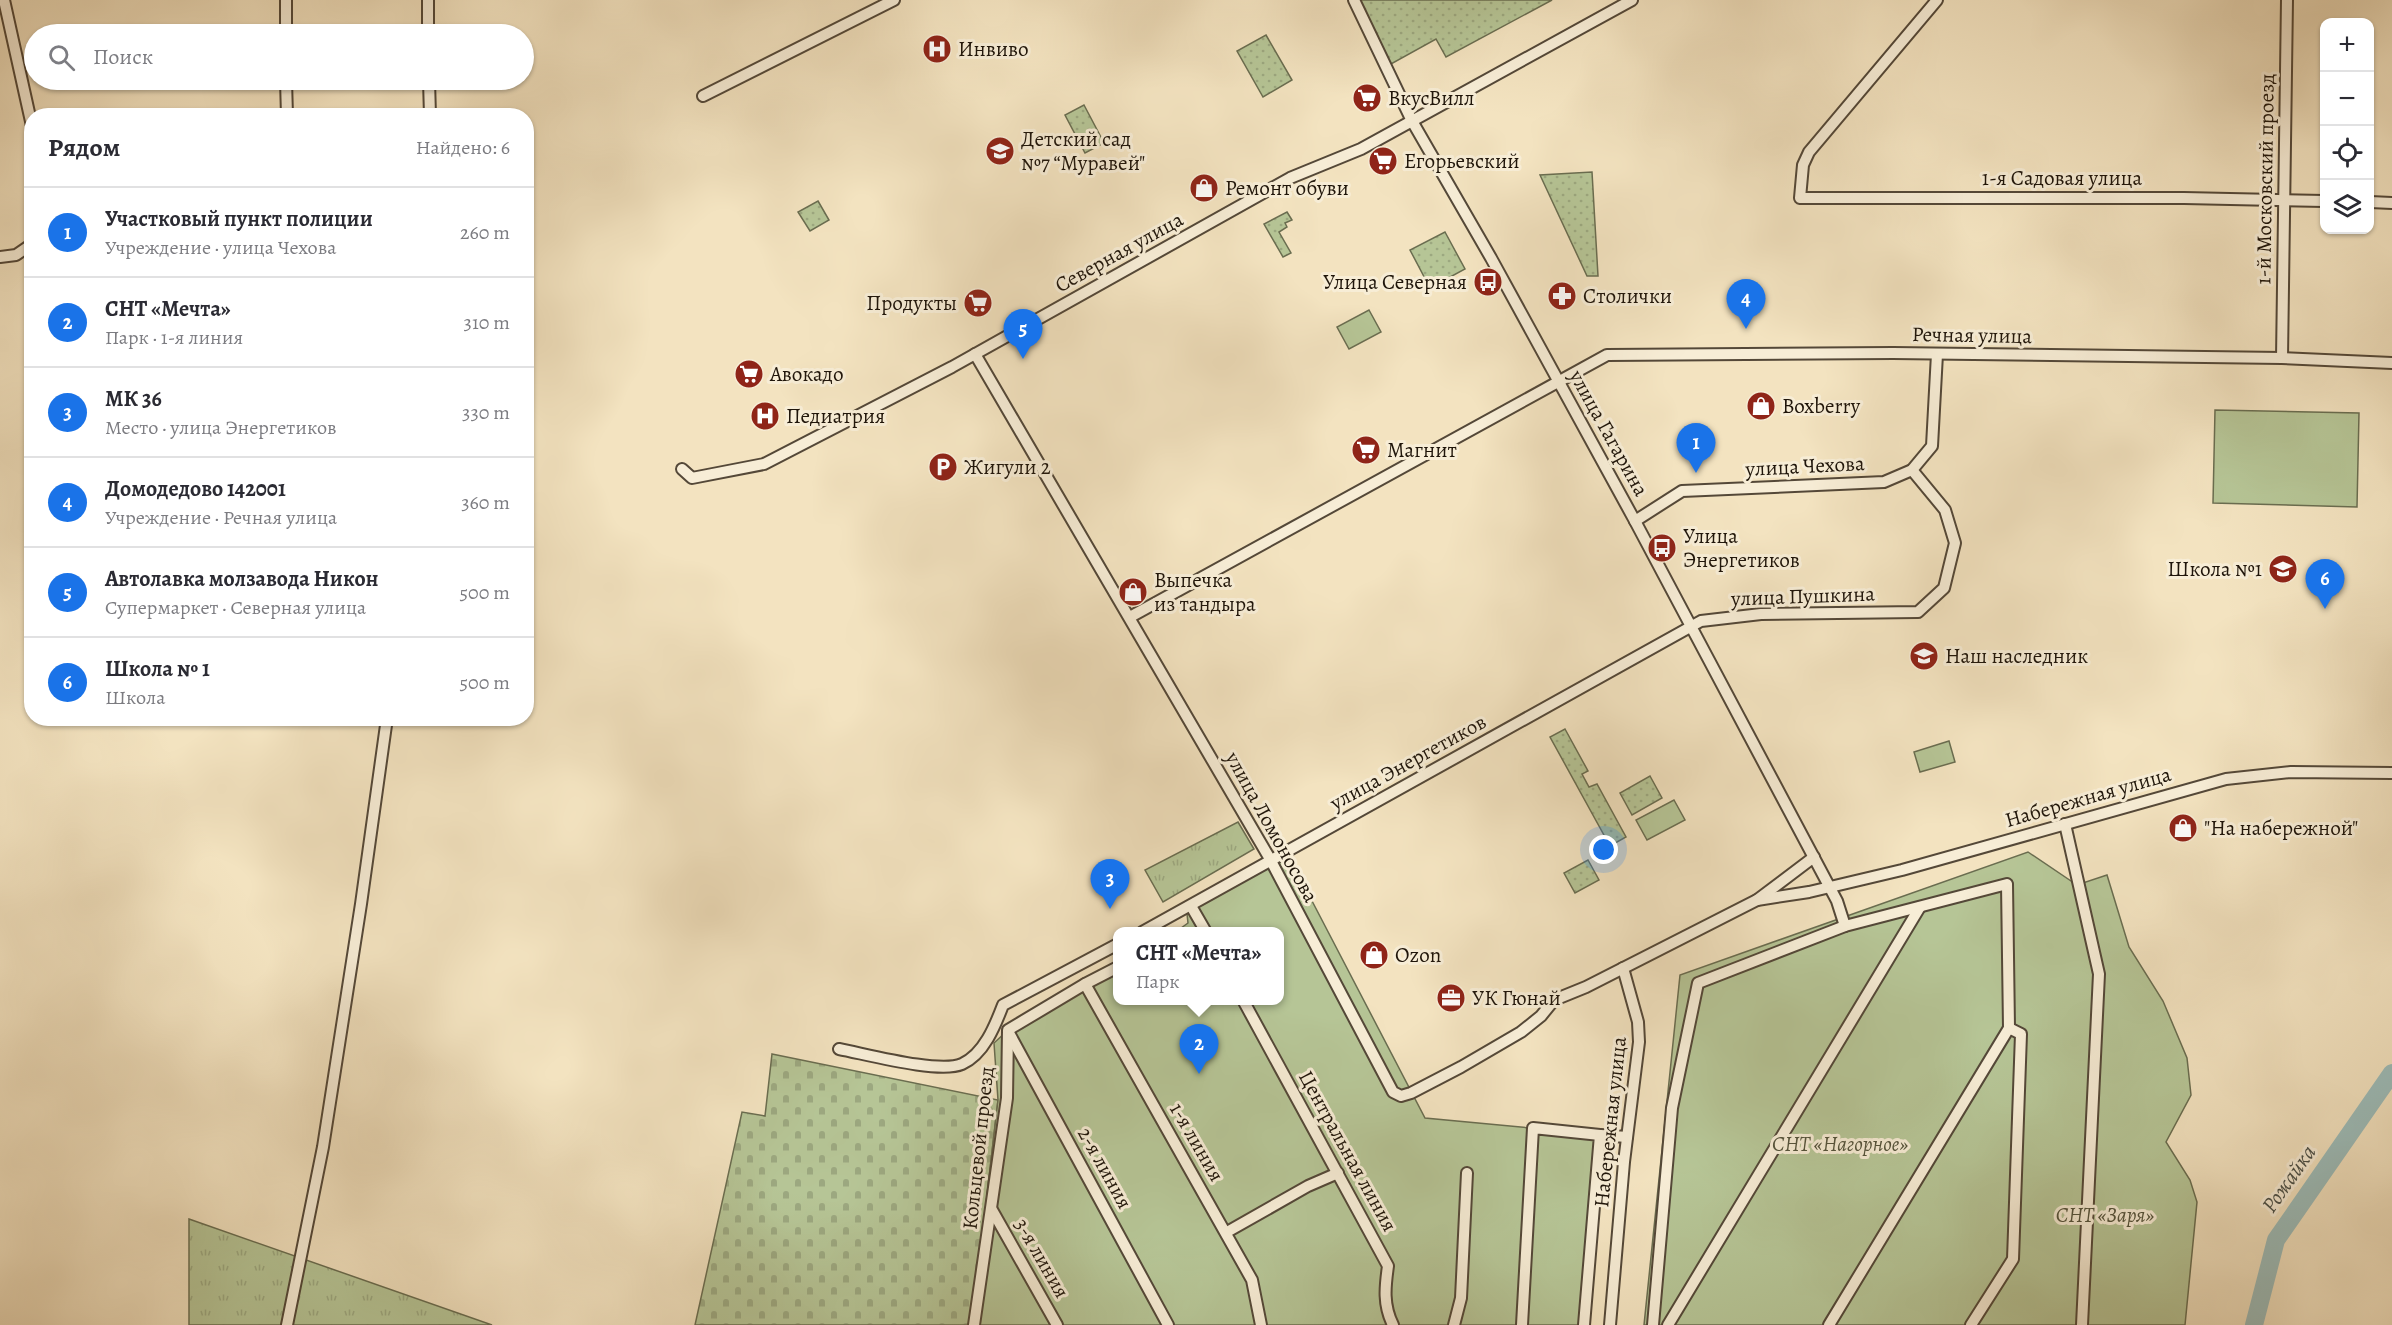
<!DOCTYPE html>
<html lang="ru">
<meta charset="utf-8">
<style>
body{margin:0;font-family:Alegreya,serif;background:#f7f7f7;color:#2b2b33}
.controls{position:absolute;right:18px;top:18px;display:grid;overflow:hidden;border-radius:12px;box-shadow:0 2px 4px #0004}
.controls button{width:54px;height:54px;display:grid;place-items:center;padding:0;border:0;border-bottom:2px solid #e1e1e2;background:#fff;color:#2b2b33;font:30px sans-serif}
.you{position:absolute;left:1604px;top:850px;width:21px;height:21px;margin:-15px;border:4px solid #fff;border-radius:50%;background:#1a73e8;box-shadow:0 0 0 9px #1a73e833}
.badge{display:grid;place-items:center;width:39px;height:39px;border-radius:50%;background:#1a73e8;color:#fff;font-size:20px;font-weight:700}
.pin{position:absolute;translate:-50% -50px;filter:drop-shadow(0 2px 3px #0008)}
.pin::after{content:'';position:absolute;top:32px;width:21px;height:18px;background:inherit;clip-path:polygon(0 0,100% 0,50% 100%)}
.popup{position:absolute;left:1113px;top:927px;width:171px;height:78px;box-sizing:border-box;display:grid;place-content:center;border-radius:12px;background:#fff;filter:drop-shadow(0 2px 4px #0005);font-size:20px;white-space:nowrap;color:#7c7c81}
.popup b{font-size:22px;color:#2b2b33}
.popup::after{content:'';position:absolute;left:50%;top:100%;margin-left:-12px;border:12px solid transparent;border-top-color:#fff}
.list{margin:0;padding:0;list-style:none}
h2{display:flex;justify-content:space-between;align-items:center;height:78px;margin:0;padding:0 24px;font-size:26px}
h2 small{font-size:20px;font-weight:400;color:#7c7c81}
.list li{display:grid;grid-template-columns:39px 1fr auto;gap:18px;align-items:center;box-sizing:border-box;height:90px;padding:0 24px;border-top:2px solid #e1e1e2}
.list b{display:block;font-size:22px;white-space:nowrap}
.list p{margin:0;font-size:20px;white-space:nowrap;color:#7c7c81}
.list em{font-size:20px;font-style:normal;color:#7c7c81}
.icon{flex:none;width:33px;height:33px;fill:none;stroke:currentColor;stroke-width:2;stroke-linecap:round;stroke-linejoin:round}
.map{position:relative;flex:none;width:2392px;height:1325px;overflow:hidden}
.search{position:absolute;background:#fff;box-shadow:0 2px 4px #0004;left:24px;top:24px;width:510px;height:66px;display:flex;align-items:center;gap:15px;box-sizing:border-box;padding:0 21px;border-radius:33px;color:#7c7c81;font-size:22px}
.panel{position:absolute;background:#fff;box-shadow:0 2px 4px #0004;left:24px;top:108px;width:510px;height:618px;border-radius:24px}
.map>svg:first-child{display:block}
.grass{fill:url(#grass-tufts);stroke:#6a6d50;stroke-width:1.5}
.cemetery{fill:url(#cemetery-stones);stroke:#6a6d50;stroke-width:1.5}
.park{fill:url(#park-dots);stroke:#6a6d50;stroke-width:1.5}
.garden{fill:#b6c596;stroke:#6a6d50;stroke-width:1.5}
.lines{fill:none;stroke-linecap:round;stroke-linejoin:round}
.river{stroke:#9dbdba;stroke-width:18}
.minor-casing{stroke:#544838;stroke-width:14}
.minor{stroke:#f7edd6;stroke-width:10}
.labels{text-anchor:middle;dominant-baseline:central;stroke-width:6;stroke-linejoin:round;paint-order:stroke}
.poi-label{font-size:21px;fill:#1f150a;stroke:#f7edd6;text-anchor:start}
.street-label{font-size:21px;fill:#1f150a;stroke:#f7edd6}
.park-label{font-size:21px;font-style:italic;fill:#54533b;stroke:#f7edd6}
.water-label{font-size:22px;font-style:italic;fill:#4b5048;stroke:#f7edd6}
</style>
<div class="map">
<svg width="2392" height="1325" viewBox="0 0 2392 1325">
<defs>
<pattern id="grass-tufts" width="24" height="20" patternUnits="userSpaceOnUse" patternTransform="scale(1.5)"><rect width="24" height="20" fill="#b6c596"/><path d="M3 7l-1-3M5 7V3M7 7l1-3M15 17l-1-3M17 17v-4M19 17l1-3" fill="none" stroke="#9ca880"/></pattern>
<pattern id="cemetery-stones" width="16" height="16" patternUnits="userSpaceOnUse" patternTransform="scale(1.5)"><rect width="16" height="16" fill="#b6c596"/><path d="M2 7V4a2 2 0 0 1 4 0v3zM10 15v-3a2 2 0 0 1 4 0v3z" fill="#9ca880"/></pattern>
<pattern id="park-dots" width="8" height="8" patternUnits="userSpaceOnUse" patternTransform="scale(1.5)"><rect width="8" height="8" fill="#b6c596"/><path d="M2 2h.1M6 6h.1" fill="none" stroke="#9ca880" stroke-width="1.8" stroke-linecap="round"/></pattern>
</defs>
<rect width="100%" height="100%" fill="#f3e3c0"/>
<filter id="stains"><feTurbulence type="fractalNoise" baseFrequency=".00333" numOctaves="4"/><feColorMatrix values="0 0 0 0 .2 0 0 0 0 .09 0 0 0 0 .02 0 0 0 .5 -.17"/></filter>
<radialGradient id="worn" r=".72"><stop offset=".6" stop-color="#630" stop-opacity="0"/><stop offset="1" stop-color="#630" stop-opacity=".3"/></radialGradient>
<!-- grass -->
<g class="grass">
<path d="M1238 822 1254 849 1163 902 1145 870Z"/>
<path d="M189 1219 492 1325H189Z"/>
</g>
<!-- cemetery -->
<path class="cemetery" d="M772 1054 998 1100 972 1325H695L742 1112 765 1116Z"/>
<!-- park -->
<g class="park">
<path d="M1357 0H1552L1446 57 1436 39 1391 64Z"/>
<path d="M1266 35 1292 80 1263 97 1237 51Z"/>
<path d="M1084 105 1104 143 1085 153 1065 115Z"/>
<path d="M1592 172 1598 276H1587L1540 175Z"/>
<path d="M818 201 829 220 810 231 798 212Z"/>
<path d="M1287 212 1292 220 1285 223 1287 227 1279 232 1291 253 1283 257 1264 224Z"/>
<path d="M1445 232 1465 269 1430 288 1410 250Z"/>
<path d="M1565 729 1588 771 1582 774 1589 787 1597 784 1626 837 1610 846 1550 737Z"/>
<path d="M1650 776 1662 798 1632 815 1620 793Z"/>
<path d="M1588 860 1599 880 1575 893 1564 873Z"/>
</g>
<!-- garden -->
<g class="garden">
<path d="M1369 310 1381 332 1349 349 1337 327Z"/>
<path d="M2215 410 2359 413 2357 507 2213 503Z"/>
<path d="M1949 741 1955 762 1920 772 1914 752Z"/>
<path d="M1674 800 1685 820 1647 840 1636 820Z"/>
<path d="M1286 851 1425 1118 1604 1135 1586 1325H972L998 1100 994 1043 1008 1030 1118 967V1000H1280V932L1177 931 1188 923 1186 905Z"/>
<path d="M2028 852 2077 885 2107 875 2129 947 2163 1001 2187 1058 2191 1095 2166 1142 2190 1180 2197 1202 2185 1325H1644L1680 975Z"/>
</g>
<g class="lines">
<!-- river -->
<path class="river" d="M2254 1325 2276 1240 2392 1073"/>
<!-- minor casing -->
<g class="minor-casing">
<g id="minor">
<path d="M4 0 32 126"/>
<path d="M286 0V34"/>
<path d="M428 0V34"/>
<path d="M1354 0 1412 121 1491 258 1635 521 1837 901 1845 926"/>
<path d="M1937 0 1809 152 1803 165 1800 198H2184L2324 201"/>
<path d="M286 80 287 116"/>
<path d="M429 80 430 116"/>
<path d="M703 96 894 0"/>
<path d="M2370 202 2392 203"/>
<path d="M0 257 16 255 32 244"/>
<path d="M975 354 1270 859 1393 1092 1401 1096 1411 1093 1461 1067 1521 1032 1541 1016 1554 1000 1586 987 1757 900 1814 857"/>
<path d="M2282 358 2287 0"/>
<path d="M682 469 692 478 764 464 952 367 1290 178 1361 149 1632 0"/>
<path d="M1635 521 1682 491 1884 482 1912 470 1932 446 1937 354"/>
<path d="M1130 617 1607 355 1893 353 2282 358 2392 363"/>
<path d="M2065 824 2099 974 2082 1325"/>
<path d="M1757 900 1809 892 1902 870 2226 779 2291 772 2392 773"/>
<path d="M1191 906 1206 932"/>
<path d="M1142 932 1701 621 1761 614 1918 612 1944 588 1955 543 1945 510 1912 470"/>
<path d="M1085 984 1252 1280 1261 1325"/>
<path d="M1243 1000 1388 1266C1385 1287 1383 1305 1393 1325"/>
<path d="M1009 1033 1168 1325"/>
<path d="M839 1049C866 1054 939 1074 962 1064 984 1054 995 1026 1003 1005L1118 944"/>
<path d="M1600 1135 1627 1137"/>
<path d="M992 1210 1057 1325"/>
<path d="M1227 1232 1308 1186 1338 1173"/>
<path d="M287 1325 323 1147 361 904 387 718"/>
<path d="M974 1325 1007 1098 1008 1030 1085 984 1118 967"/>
<path d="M1454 1325 1461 1298 1467 1173"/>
<path d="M1522 1325 1533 1128 1600 1135 1584 1325"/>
<path d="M1610 1325 1624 1162 1639 1042 1638 1022 1623 968"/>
<path d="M1653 1325 1672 1108 1698 983 1845 926 2007 884 2009 1028 1829 1325"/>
<path d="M1668 1325 1920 907"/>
<path d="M1971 1325 2013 1259 2021 1034 2009 1028"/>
</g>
</g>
<!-- minor -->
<use href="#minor" class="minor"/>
</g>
<!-- icons -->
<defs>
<g id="hospital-disc" transform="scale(1.5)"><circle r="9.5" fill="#8f2418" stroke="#f7edd6"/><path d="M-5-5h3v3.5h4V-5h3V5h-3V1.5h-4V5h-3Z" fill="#fff"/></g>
<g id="supermarket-disc" transform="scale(1.5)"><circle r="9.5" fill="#8f2418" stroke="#f7edd6"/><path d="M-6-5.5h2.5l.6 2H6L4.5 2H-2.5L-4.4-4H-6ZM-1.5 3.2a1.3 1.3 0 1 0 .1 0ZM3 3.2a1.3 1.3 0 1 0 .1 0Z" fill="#fff"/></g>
<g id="school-disc" transform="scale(1.5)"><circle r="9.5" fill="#8f2418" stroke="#f7edd6"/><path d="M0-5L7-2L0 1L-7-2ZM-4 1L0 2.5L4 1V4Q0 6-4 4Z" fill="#fff"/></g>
<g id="shop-disc" transform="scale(1.5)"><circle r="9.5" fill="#8f2418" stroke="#f7edd6"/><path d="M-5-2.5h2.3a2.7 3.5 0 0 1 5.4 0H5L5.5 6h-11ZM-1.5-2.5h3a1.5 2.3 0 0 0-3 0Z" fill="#fff"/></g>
<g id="bus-disc" transform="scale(1.5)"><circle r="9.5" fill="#8f2418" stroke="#f7edd6"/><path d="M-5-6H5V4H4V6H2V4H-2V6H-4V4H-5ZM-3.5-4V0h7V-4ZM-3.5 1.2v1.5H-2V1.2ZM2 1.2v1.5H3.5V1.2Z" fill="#fff"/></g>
<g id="pharmacy-disc" transform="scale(1.5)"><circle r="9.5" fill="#8f2418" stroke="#f7edd6"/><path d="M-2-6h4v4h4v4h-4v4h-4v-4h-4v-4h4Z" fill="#fff"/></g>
<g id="parking-disc" transform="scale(1.5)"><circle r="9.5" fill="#8f2418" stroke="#f7edd6"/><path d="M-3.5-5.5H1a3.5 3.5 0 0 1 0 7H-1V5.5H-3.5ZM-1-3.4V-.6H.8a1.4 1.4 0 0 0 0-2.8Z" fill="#fff"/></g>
<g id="office-disc" transform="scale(1.5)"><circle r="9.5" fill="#8f2418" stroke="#f7edd6"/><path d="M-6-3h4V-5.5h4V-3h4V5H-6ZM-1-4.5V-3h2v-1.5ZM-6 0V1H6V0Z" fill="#fff"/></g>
</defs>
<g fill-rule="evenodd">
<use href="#hospital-disc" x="937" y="49"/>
<use href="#supermarket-disc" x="1367" y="98"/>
<use href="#school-disc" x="1000" y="151"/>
<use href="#supermarket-disc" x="1383" y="161"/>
<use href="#shop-disc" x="1204" y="188"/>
<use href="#bus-disc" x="1488" y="282"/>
<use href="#pharmacy-disc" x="1562" y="296"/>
<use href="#supermarket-disc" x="978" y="303"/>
<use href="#supermarket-disc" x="749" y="374"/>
<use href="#shop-disc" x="1761" y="406"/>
<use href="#hospital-disc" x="765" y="416"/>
<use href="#supermarket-disc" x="1366" y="450"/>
<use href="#parking-disc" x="943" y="467"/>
<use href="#bus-disc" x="1662" y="548"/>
<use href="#school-disc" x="2283" y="569"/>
<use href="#shop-disc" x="1133" y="592"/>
<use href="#school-disc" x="1924" y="656"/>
<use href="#shop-disc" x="2183" y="828"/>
<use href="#shop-disc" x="1374" y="955"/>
<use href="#office-disc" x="1451" y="998"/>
</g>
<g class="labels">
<!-- poi labels -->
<g class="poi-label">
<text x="958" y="49">Инвиво</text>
<text x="1388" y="98">ВкусВилл</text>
<text x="1021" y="139">Детский сад<tspan x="1021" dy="24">№7 “Муравей"</tspan></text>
<text x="1404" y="161">Егорьевский</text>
<text x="1225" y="188">Ремонт обуви</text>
<text x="1467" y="282" text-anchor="end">Улица Северная</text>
<text x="1583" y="296">Столички</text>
<text x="957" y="303" text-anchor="end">Продукты</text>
<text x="770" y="374">Авокадо</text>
<text x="1782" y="406">Boxberry</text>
<text x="786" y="416">Педиатрия</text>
<text x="1387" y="450">Магнит</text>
<text x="964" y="467">Жигули 2</text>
<text x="1683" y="536">Улица<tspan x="1683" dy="24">Энергетиков</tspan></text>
<text x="2262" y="569" text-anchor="end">Школа №1</text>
<text x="1154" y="580">Выпечка<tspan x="1154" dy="24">из тандыра</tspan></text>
<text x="1945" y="656">Наш наследник</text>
<text x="2204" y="828">"На набережной"</text>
<text x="1395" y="955">Ozon</text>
<text x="1472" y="998">УК Гюнай</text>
</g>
<!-- street labels -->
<g class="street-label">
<text x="2062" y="178">1-я Садовая улица</text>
<text transform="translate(2265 179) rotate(-89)">1-й Московский проезд</text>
<text transform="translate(1119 252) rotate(-29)">Северная улица</text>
<text transform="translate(1972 335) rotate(1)">Речная улица</text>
<text transform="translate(1609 433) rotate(61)">улица Гагарина</text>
<text transform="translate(1805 466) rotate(-3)">улица Чехова</text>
<text transform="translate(1803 596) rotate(-2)">улица Пушкина</text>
<text transform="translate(1408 762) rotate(-29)">улица Энергетиков</text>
<text transform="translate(2088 797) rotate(-16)">Набережная улица</text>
<text transform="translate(1272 827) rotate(61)">улица Ломоносова</text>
<text transform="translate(1610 1122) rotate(-84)">Набережная улица</text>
<text transform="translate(1197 1142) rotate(60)">1-я линия</text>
<text transform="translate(978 1148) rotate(-84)">Кольцевой проезд</text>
<text transform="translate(1348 1151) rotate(61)">Центральная линия</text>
<text transform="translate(1105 1168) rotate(61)">2-я линия</text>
<text transform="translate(1042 1258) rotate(60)">3-я линия</text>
</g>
<!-- park labels -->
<g class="park-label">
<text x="1840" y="1144">СНТ «Нагорное»</text>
<text x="2105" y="1215">СНТ «Заря»</text>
</g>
<!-- water labels -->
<g class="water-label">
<text transform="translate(2289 1179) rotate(-55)">Рожайка</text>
</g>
</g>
<rect width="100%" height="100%" filter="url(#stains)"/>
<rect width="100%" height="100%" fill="url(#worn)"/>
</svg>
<div class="controls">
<button>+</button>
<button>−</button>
<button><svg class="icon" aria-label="locate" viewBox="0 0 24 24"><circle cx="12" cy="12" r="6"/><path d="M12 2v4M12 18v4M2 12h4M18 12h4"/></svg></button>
<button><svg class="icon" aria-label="layers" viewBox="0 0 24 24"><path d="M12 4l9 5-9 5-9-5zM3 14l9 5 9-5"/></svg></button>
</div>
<div class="you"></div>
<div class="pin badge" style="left:1696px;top:473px">1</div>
<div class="pin badge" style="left:1199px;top:1074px">2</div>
<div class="popup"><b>СНТ «Мечта»</b>Парк</div>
<div class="pin badge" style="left:1110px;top:909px">3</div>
<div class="pin badge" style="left:1746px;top:329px">4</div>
<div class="pin badge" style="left:1023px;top:359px">5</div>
<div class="pin badge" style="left:2325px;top:609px">6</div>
<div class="search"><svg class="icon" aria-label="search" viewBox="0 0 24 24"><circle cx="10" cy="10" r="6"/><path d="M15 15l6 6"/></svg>Поиск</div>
<section class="panel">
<h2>Рядом<small>Найдено: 6</small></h2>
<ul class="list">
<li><span class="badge">1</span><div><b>Участковый пункт полиции</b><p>Учреждение · улица Чехова</p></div><em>260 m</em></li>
<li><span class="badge">2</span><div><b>СНТ «Мечта»</b><p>Парк · 1-я линия</p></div><em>310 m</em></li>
<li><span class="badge">3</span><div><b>МК 36</b><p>Место · улица Энергетиков</p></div><em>330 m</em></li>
<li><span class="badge">4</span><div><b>Домодедово 142001</b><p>Учреждение · Речная улица</p></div><em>360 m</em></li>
<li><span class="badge">5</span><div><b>Автолавка молзавода Никон</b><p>Супермаркет · Северная улица</p></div><em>500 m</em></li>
<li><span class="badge">6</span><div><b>Школа № 1</b><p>Школа</p></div><em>500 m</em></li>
</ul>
</section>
</div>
